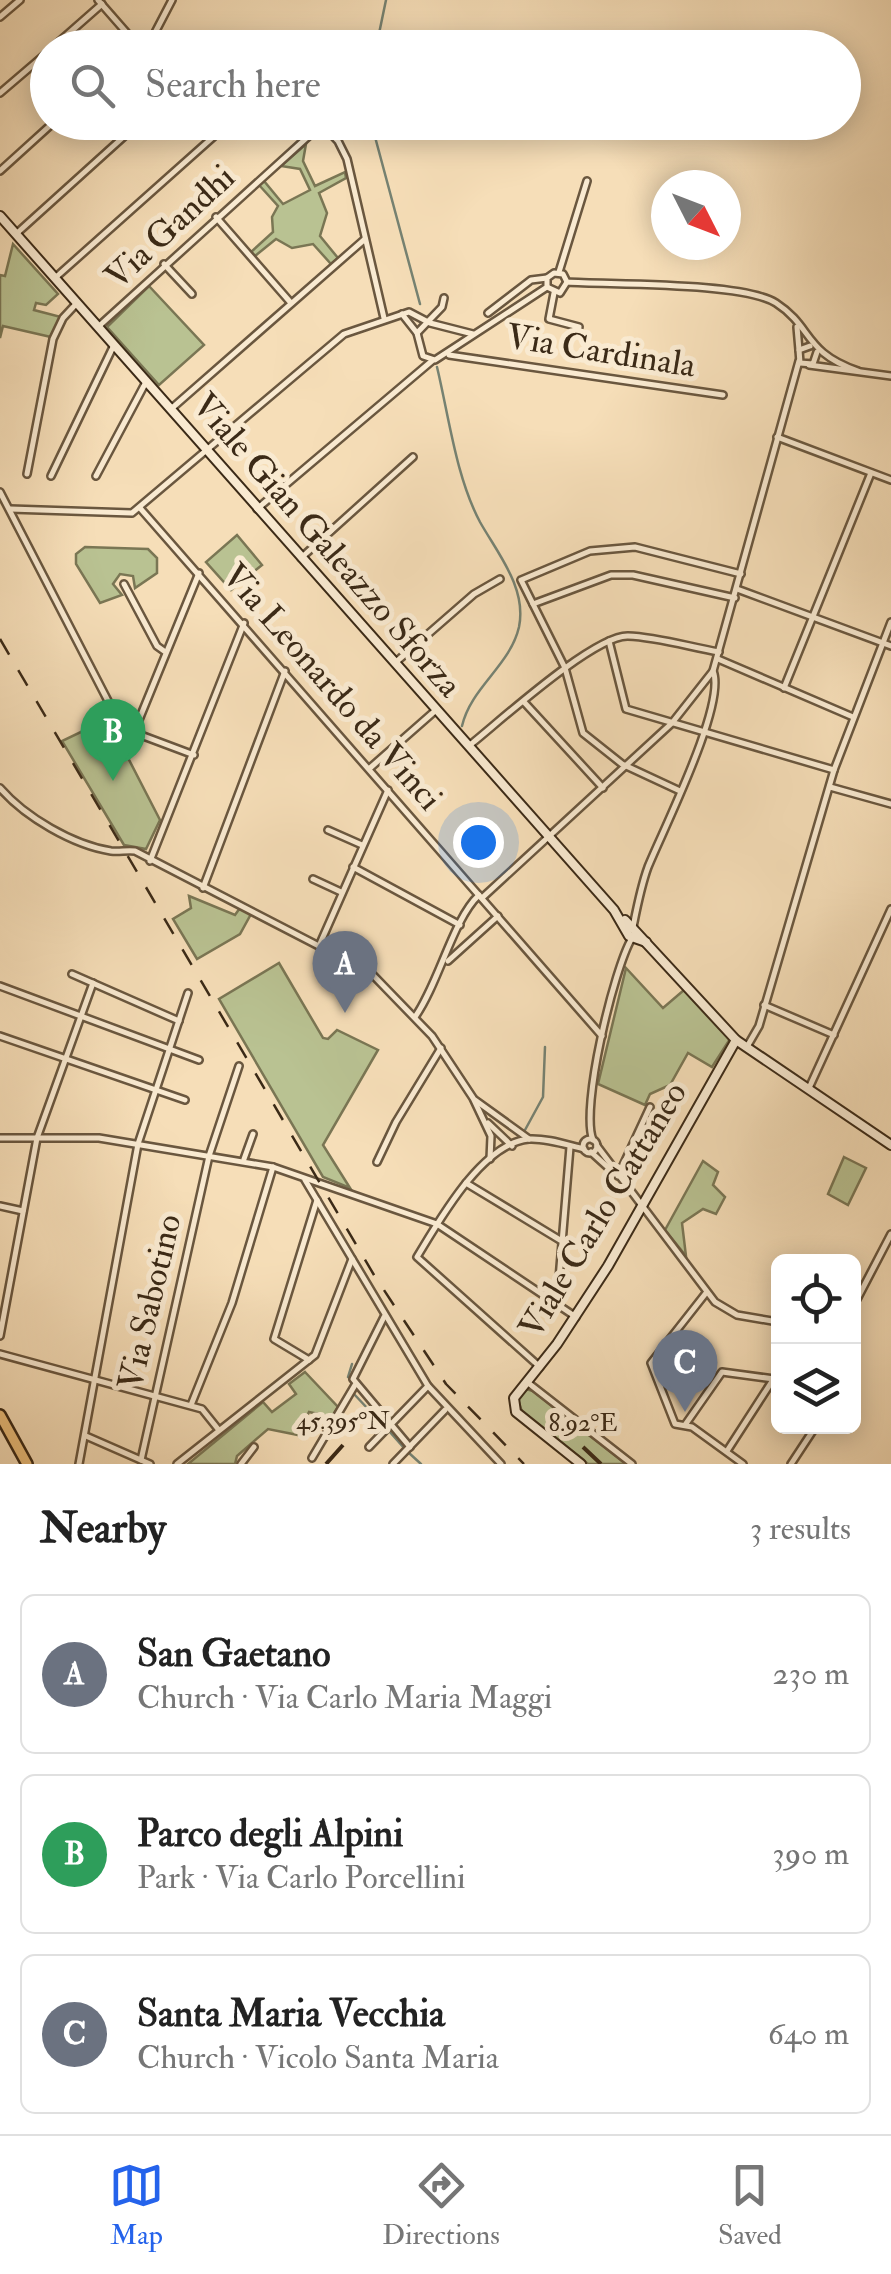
<!DOCTYPE html>
<meta charset="utf-8">
<style>
body{margin:0;font-family:"IM FELL Double Pica",serif;background:#f2f2f2;color:#222}
.controls{position:absolute;right:30px;bottom:30px;display:grid;overflow:hidden;border-radius:15px;box-shadow:0 5px 25px #0003}
.controls button{width:90px;height:90px;display:grid;place-items:center;padding:0;border:0;border-bottom:2px solid #e0e0e0;background:#fff;color:#222;font:50px sans-serif}
.compass{position:absolute;left:651px;top:170px;width:90px;height:90px;border-radius:50%;background:#fff;box-shadow:0 5px 25px #0003;rotate:132deg}
.you{position:absolute;left:478px;top:842px;width:35px;height:35px;margin:-25px;border:8px solid #fff;border-radius:50%;background:#1a73e8;box-shadow:0 0 0 15px #1a73e833}
.badge{display:grid;place-items:center;width:65px;height:65px;border-radius:50%;background:#2563eb;color:#fff;font-size:32px;font-weight:700}
.pin{position:absolute;translate:-50% -82px;filter:drop-shadow(0 2px 5px #0008)}
.pin::after{content:'';position:absolute;top:52px;width:35px;height:30px;background:inherit;clip-path:polygon(0 0,100% 0,50% 100%)}
.list{margin:0;padding:0;list-style:none}
h2{display:flex;justify-content:space-between;align-items:center;height:130px;margin:0;padding:0 40px;font-size:42px}
h2 small{font-size:32px;font-weight:400;color:#767676}
.list li{display:grid;grid-template-columns:65px 1fr auto;gap:30px;align-items:center;box-sizing:border-box;height:160px;margin:0 20px 20px;padding:0 20px;border:2px solid #e0e0e0;border-radius:15px}
.list b{display:block;font-size:38px;white-space:nowrap}
.list p{margin:0;font-size:32px;white-space:nowrap;color:#767676}
.list em{font-size:32px;font-style:normal;color:#767676}
.icon{flex:none;width:55px;height:55px;fill:none;stroke:currentColor;stroke-width:2;stroke-linecap:round;stroke-linejoin:round}
.map{position:relative;flex:none;width:891px;height:1464px;overflow:hidden}
.search{position:absolute;background:#fff;box-shadow:0 5px 25px #0003;left:30px;right:30px;top:30px;height:110px;display:flex;align-items:center;gap:25px;box-sizing:border-box;padding:0 35px;border-radius:55px;color:#767676;font-size:38px}
.sheet{height:670px;background:#fff}
nav{display:flex;justify-content:space-around;align-items:center;box-sizing:border-box;height:140px;border-top:2px solid #e0e0e0;background:#fff;font-size:28px;color:#767676}
nav a{display:grid;justify-items:center;gap:5px}
nav .on{color:#2563eb}
.map>svg:first-child{display:block}
.green{fill:#b9c292;stroke:#7a7654;stroke-width:2.5}
.lines{fill:none;stroke-linecap:round;stroke-linejoin:round}
.stream{stroke:#768272;stroke-width:2.5}
.street-casing{stroke:#6a573f;stroke-width:10}
.secondary-casing{stroke:#3b2a17;stroke-width:12}
.primary-casing{stroke:#3b2a17;stroke-width:14}
.street{stroke:#f9ead1;stroke-width:5}
.secondary{stroke:#f9ead1;stroke-width:8}
.primary{stroke:#ebbf7c;stroke-width:9}
.rail{stroke:#3b2a17;stroke-width:2.5;stroke-dasharray:18 18;stroke-linecap:butt}
.ticks{fill:none;stroke:#3b2a17;stroke-width:4}
.labels{text-anchor:middle;dominant-baseline:central;stroke-width:10;stroke-linejoin:round;paint-order:stroke}
.street-label{font-size:35px;fill:#3b2a17;stroke:#f9ead1}
.ticks-label{font-size:25px;text-anchor:middle;fill:#3b2a17;stroke:#f9ead1;stroke-width:10;stroke-linejoin:round;paint-order:stroke}
</style>
<div class="map">
<svg width="891" height="1464" viewBox="0 0 891 1464">
<rect width="100%" height="100%" fill="#f6deb8"/>
<filter id="stains"><feTurbulence type="fractalNoise" baseFrequency=".002" numOctaves="4"/><feColorMatrix values="0 0 0 0 .2 0 0 0 0 .09 0 0 0 0 .02 0 0 0 .5 -.17"/></filter>
<radialGradient id="worn" r=".72"><stop offset=".6" stop-color="#630" stop-opacity="0"/><stop offset="1" stop-color="#630" stop-opacity=".3"/></radialGradient>
<!-- green -->
<g class="green">
<path d="M306 144 303 161 315 186 345 172 346 178 319 193 327 213 320 236 338 258 331 264 313 244 292 248 276 239 255 256 251 252 273 232 272 217 278 206 259 185 264 181 283 204 310 190 300 169 281 166Z"/>
<path d="M13 244 58 294 46 305 36 303 34 310 61 317 51 337 3 326 0 338V275L5 276Z"/>
<path d="M149 286 204 345 159 385 107 327Z"/>
<path d="M237 535 262 565 231 590 206 562Z"/>
<path d="M85 547 148 549 157 558V573L135 588 133 576 120 574 113 584 122 595 100 603 76 564V554Z"/>
<path d="M108 719 160 820 146 849 124 845 62 741Z"/>
<path d="M189 896 235 915 240 908 251 914 240 934 197 959 173 919 191 908Z"/>
<path d="M279 963 323 1038 328 1039 337 1030 378 1050 323 1145 350 1188 323 1177 219 999Z"/>
<path d="M626 968 663 1008 684 990 730 1039 712 1067 688 1053 670 1085 650 1094 645 1105 598 1084Z"/>
<path d="M844 1157 866 1168 848 1205 828 1194Z"/>
<path d="M703 1161 718 1172 713 1185 725 1197 716 1214 703 1209 682 1223 686 1256 665 1230Z"/>
<path d="M305 1372 338 1407 332 1417 309 1412 298 1435 268 1429 237 1456 235 1464H188L263 1402 272 1412 296 1394 289 1384Z"/>
<path d="M526 1389 533 1391 626 1464H588L522 1412 518 1400Z"/>
</g>
<g class="lines">
<!-- stream -->
<g class="stream">
<path d="M376 48 386 0"/>
<path d="M371 122 420 304"/>
<path d="M437 367C449 417 456 477 480 522 498 554 527 588 519 627 510 666 471 687 462 726"/>
<path d="M525 1130 543 1097 545 1047"/>
<path d="M348 1377 352 1364"/>
<path d="M353 1393 385 1427"/>
<path d="M389 1431 404 1448"/>
<path d="M409 1453 421 1464"/>
</g>
<!-- street casing -->
<g class="street-casing">
<g id="street">
<path d="M98 0 140 48"/>
<path d="M0 17 20 0"/>
<path d="M52 48 102 4"/>
<path d="M147 48 172 0"/>
<path d="M0 93 48 52"/>
<path d="M207 122 217 134"/>
<path d="M322 124 338 141 347 159 384 318"/>
<path d="M0 171 54 122"/>
<path d="M216 217 291 303"/>
<path d="M16 234 140 122"/>
<path d="M164 264 192 294"/>
<path d="M559 272 587 181"/>
<path d="M55 278 230 122"/>
<path d="M547 287 560 293 567 282"/>
<path d="M554 293 549 319 579 327"/>
<path d="M488 313 531 280 547 278"/>
<path d="M402 314 417 333 423 356 435 360 547 287V278L554 273 563 274 567 282C612 285 743 282 776 303 813 327 803 352 858 371"/>
<path d="M98 327 322 124"/>
<path d="M797 327 799 350"/>
<path d="M417 333 442 307 444 298"/>
<path d="M810 346 799 350 800 363 813 364 817 352"/>
<path d="M449 355 723 395"/>
<path d="M809 365 891 376"/>
<path d="M171 409 365 239"/>
<path d="M777 437 891 480"/>
<path d="M27 474 53 339 63 318 77 303"/>
<path d="M51 476 114 345"/>
<path d="M96 476 146 382"/>
<path d="M0 492 122 728 194 755"/>
<path d="M140 508 602 1036"/>
<path d="M10 509 132 513 344 334 409 312 430 323 473 334"/>
<path d="M257 509 433 360"/>
<path d="M301 558 413 457"/>
<path d="M124 584 157 646 164 651"/>
<path d="M737 589 891 646"/>
<path d="M533 604 611 575H633L735 598"/>
<path d="M609 641 626 709 834 770"/>
<path d="M718 659 853 717"/>
<path d="M396 662 474 594 500 579"/>
<path d="M784 688 871 473"/>
<path d="M524 702 603 788"/>
<path d="M134 732 199 573"/>
<path d="M470 745C499 722 594 635 628 636 657 637 690 647 719 652"/>
<path d="M370 768 436 710"/>
<path d="M830 787 891 804"/>
<path d="M0 788C25 817 73 845 111 851 119 852 127 850 135 851L371 973 432 1036 473 1098 491 1136 490 1159"/>
<path d="M680 791 622 764 583 733 565 668 521 580 590 551 635 547 741 574"/>
<path d="M328 830 362 845"/>
<path d="M150 861 244 623"/>
<path d="M353 867 460 925"/>
<path d="M313 879 341 892"/>
<path d="M203 888 285 671"/>
<path d="M482 898 672 723 713 671 799 361"/>
<path d="M633 927C637 907 641 886 648 867 663 830 727 703 713 671"/>
<path d="M319 946 388 790"/>
<path d="M448 961 498 916"/>
<path d="M72 974 179 1021"/>
<path d="M0 986 199 1060"/>
<path d="M764 1005 834 1035"/>
<path d="M415 1017C439 983 453 919 479 895"/>
<path d="M0 1036 185 1100"/>
<path d="M748 1045 759 1026 834 770 891 622"/>
<path d="M809 1088 891 909"/>
<path d="M475 1100 529 1139"/>
<path d="M488 1123 512 1146"/>
<path d="M0 1138H99L273 1167 437 1224 576 1317"/>
<circle cx="590" cy="1146" r="7"/>
<path d="M593 1140C580 1109 614 968 632 938"/>
<path d="M597 1146 715 1302 737 1315 778 1322"/>
<path d="M591 1152 612 1171"/>
<path d="M244 1159 253 1134"/>
<path d="M377 1162 396 1122 441 1048"/>
<path d="M618 1176 650 1107"/>
<path d="M305 1180 428 1386 501 1464"/>
<path d="M466 1183 560 1240"/>
<path d="M0 1206 23 1211"/>
<path d="M706 1293 651 1363 675 1424 692 1427 743 1464"/>
<path d="M557 1303 570 1147"/>
<path d="M854 1305 891 1234"/>
<path d="M384 1317 353 1379 410 1447"/>
<path d="M0 1336 37 1138 93 983"/>
<path d="M0 1354 202 1409 218 1429"/>
<path d="M309 1360 274 1339 317 1200"/>
<path d="M540 1367 417 1257C439 1221 482 1143 529 1139 547 1138 567 1145 584 1149"/>
<path d="M527 1382 632 1464"/>
<path d="M191 1405 232 1303 273 1167"/>
<path d="M685 1425 722 1372 774 1379"/>
<path d="M86 1436 150 1464"/>
<path d="M369 1447 428 1386"/>
<path d="M727 1451 778 1372"/>
<path d="M312 1458 355 1385"/>
<path d="M141 1460 209 1156 239 1066"/>
<path d="M79 1464 138 1144 188 993"/>
<path d="M177 1464 315 1355 352 1259"/>
<path d="M241 1464 254 1447"/>
<path d="M393 1464 445 1410"/>
<path d="M791 1464 816 1426"/>
</g>
</g>
<!-- secondary casing -->
<g class="secondary-casing">
<g id="secondary">
<path d="M0 216 614 910 629 936 646 942"/>
<path d="M625 920 736 1040 891 1145"/>
<path d="M581 1464 516 1412 514 1398 557 1344 608 1266 736 1040"/>
</g>
</g>
<!-- primary casing -->
<g class="primary-casing">
<path id="primary" d="M0 1415 27 1464"/>
</g>
<!-- street -->
<use href="#street" class="street"/>
<!-- secondary -->
<use href="#secondary" class="secondary"/>
<!-- primary -->
<use href="#primary" class="primary"/>
<!-- rail -->
<path class="rail" d="M0 639 374 1275 446 1384 524 1464"/>
</g>
<!-- ticks -->
<path class="ticks" d="M583 1447 601 1464M326 1464 343 1445"/>
<g class="labels">
<!-- street labels -->
<g class="street-label">
<text transform="translate(170 227) rotate(-43)">Via Gandhi</text>
<text transform="translate(601 351) rotate(9)">Via Cardinala</text>
<text transform="translate(327 545) rotate(49)">Viale Gian Galeazzo Sforza</text>
<text transform="translate(332 687) rotate(49)">Via Leonardo da Vinci</text>
<text transform="translate(603 1210) rotate(-59)">Viale Carlo Cattaneo</text>
<text transform="translate(150 1302) rotate(-77)">Via Sabotino</text>
</g>
</g>
<g class="ticks-label">
<text x="343" y="1429">45.395°N</text>
<text x="583" y="1431">8.92°E</text>
</g>
<rect width="100%" height="100%" filter="url(#stains)"/>
<rect width="100%" height="100%" fill="url(#worn)"/>
</svg>
<div class="controls">
<button><svg class="icon" aria-label="locate" viewBox="0 0 24 24"><circle cx="12" cy="12" r="6"/><path d="M12 2v4M12 18v4M2 12h4M18 12h4"/></svg></button>
<button><svg class="icon" aria-label="layers" viewBox="0 0 24 24"><path d="M12 4l9 5-9 5-9-5zM3 14l9 5 9-5"/></svg></button>
</div>
<svg class="compass" viewBox="-18 -18 36 36"><path d="M0-13l5 13h-10z" fill="#e53935"/><path d="M0 13l5-13h-10z" fill="#767676"/></svg>
<div class="you"></div>
<div class="pin badge" style="left:345px;top:1013px;background:#6b7280">A</div>
<div class="pin badge" style="left:113px;top:781px;background:#2e9e5b">B</div>
<div class="pin badge" style="left:685px;top:1412px;background:#6b7280">C</div>
<div class="search"><svg class="icon" aria-label="search" viewBox="0 0 24 24"><circle cx="10" cy="10" r="6"/><path d="M15 15l6 6"/></svg>Search here</div>
</div>
<section class="sheet">
<h2>Nearby<small>3 results</small></h2>
<ul class="list">
<li><span class="badge" style="background:#6b7280">A</span><div><b>San Gaetano</b><p>Church · Via Carlo Maria Maggi</p></div><em>230 m</em></li>
<li><span class="badge" style="background:#2e9e5b">B</span><div><b>Parco degli Alpini</b><p>Park · Via Carlo Porcellini</p></div><em>390 m</em></li>
<li><span class="badge" style="background:#6b7280">C</span><div><b>Santa Maria Vecchia</b><p>Church · Vicolo Santa Maria</p></div><em>640 m</em></li>
</ul>
</section>
<nav>
<a class="on"><svg class="icon" aria-label="map" viewBox="0 0 24 24"><path d="M3 6l6-2 6 2 6-2v14l-6 2-6-2-6 2zM9 4v14M15 6v14"/></svg>Map</a>
<a><svg class="icon" aria-label="directions" viewBox="0 0 24 24"><path d="M12 3l9 9-9 9-9-9zM9 14v-3h6M13 9l2 2-2 2"/></svg>Directions</a>
<a><svg class="icon" aria-label="saved" viewBox="0 0 24 24"><path d="M7 4h10v16l-5-4-5 4z"/></svg>Saved</a>
</nav>
